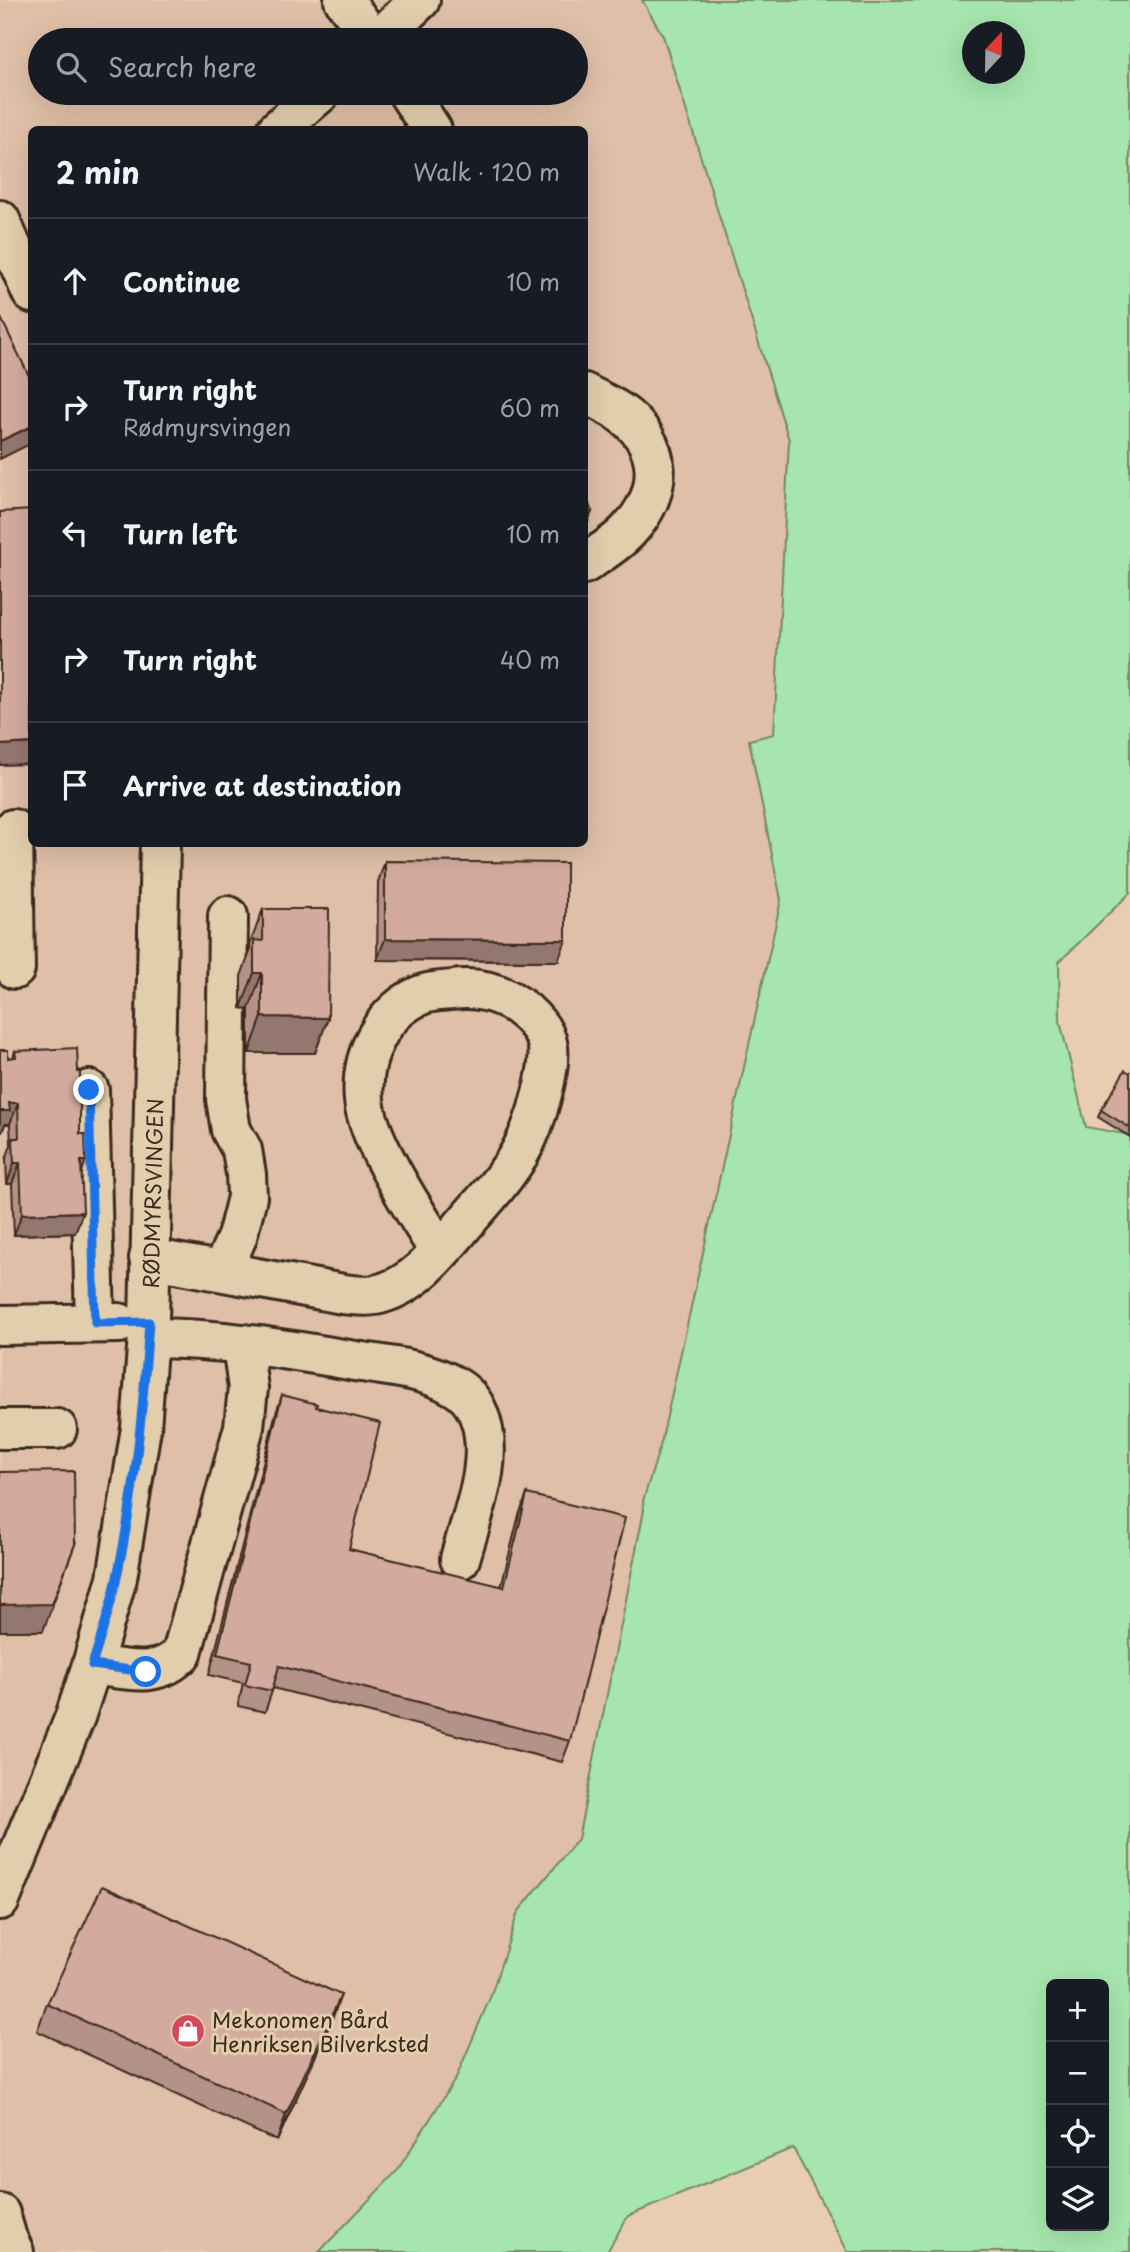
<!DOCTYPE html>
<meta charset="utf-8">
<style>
body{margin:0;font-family:"Playpen Sans",sans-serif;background:#242831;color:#f1f3f6}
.controls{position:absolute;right:21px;bottom:21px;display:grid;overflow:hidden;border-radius:10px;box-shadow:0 7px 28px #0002}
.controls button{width:63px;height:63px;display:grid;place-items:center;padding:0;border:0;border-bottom:2px solid #363941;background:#171b24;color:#f1f3f6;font:35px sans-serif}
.compass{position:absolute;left:962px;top:21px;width:63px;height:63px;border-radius:50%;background:#171b24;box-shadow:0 7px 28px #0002;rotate:22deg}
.stop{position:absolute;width:21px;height:21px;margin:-16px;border:5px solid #1a73e8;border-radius:50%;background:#fff}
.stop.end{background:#1a73e8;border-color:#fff;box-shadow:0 2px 7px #0008}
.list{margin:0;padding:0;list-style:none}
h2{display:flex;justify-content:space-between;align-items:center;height:91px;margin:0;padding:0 28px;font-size:30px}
h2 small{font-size:23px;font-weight:400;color:#9ea1a6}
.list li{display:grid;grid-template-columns:46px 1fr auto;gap:21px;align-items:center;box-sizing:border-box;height:126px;padding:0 28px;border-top:2px solid #363941}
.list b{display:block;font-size:26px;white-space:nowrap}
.list p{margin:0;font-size:23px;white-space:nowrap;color:#9ea1a6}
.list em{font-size:23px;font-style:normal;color:#9ea1a6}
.icon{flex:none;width:38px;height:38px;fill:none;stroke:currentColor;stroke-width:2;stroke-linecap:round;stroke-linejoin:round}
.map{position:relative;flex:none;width:1130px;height:2252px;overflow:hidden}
.search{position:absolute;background:#171b24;box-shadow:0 7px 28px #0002;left:28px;top:28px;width:560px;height:77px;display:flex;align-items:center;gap:18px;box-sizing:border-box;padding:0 24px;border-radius:38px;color:#9ea1a6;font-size:26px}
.panel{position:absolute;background:#171b24;box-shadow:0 7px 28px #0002;left:28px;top:126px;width:560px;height:721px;border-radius:10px}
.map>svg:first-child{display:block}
.built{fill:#dfbfa8;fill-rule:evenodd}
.green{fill:#a6e5ad;stroke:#708866;stroke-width:2;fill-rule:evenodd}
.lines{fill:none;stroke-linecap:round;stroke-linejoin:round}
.minor-casing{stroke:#3b2a1e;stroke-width:44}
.minor{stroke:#e2ceac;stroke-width:38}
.wall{fill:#b59288;stroke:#3b2a1e;stroke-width:2}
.shaded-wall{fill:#94776f;stroke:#3b2a1e;stroke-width:2}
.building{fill:#d3aa9e;stroke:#3b2a1e;stroke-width:2}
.route{stroke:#1a73e8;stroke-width:9}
.labels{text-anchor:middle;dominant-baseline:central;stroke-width:6;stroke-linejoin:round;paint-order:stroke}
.street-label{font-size:21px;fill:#3b2a1e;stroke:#e2ceac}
.poi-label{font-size:21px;fill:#3b2a1e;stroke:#e2ceac;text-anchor:start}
</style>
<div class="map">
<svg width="1130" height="2252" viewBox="0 0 1130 2252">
<rect width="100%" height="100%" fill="#e9cdb1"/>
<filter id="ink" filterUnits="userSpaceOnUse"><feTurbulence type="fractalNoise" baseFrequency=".0143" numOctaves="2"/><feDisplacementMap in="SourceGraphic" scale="14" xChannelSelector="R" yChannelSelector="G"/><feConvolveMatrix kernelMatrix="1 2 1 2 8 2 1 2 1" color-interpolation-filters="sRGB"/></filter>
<g filter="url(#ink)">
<!-- built -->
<path class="built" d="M0 0H642L663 36 789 440 774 734 749 741 781 900 661 1443 643 1501 644 1510 578 1839 518 1912 490 1998 456 2078 397 2171 319 2252H0ZM40 40H576V93H40ZM32 130H584V844H32Z"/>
<!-- green -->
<path class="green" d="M642 0H1130V893L1059 962 1060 1021 1086 1127 1130 1135V2252H848L793 2148 628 2216 607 2252H319L397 2171 456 2078 490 1998 518 1912 578 1839 644 1510 643 1501 661 1443 781 900 749 740 774 734 789 440 663 36ZM972 32H1014V74H972ZM1051 1984H1104V2226H1051Z"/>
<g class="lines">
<!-- minor casing -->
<g class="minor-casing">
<g id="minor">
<path d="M344 0 373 40"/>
<path d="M378 40 420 0"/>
<path d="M408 93 432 130"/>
<path d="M277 130 320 93"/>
<path d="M0 220 32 293"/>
<path d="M584 393C595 399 607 404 618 411 665 443 665 492 628 531 616 544 599 554 584 564"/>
<path d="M13 829 15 969"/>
<path d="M89 1090 95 1323"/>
<path d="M149 1258 343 1294C353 1295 365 1297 375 1295 420 1286 449 1240 478 1208 512 1170 530 1144 542 1094 546 1079 550 1062 548 1047 546 1032 536 1021 526 1012 505 994 480 986 452 990 443 991 430 991 421 995 381 1012 360 1057 364 1100 368 1142 416 1212 439 1251"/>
<path d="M222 1271 237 1237 247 1197 246 1174 242 1150 231 1130 226 1099 228 916"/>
<path d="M0 1325 119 1323"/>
<path d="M148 1338C217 1338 287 1349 355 1361 388 1366 425 1369 454 1386 465 1392 473 1401 478 1413 497 1458 472 1515 460 1559"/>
<path d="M0 1429H57"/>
<path d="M92 1665C125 1669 158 1680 182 1653L244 1427 248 1388 242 1345"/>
<path id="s1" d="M0 1900 75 1717 92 1665 117 1578 141 1428 149 1322 160 844"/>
<path d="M0 2214 7 2238 14 2252"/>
</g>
</g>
<!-- minor -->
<use href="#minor" class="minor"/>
</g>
<!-- wall -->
<g class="wall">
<path d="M385 861 558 961 377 960 378 882Z"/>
<path d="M263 909 328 1018 315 1053H249V1009L241 1008V976L250 952V944Z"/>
<path d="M15 1051 80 1134 82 1173 75 1233 14 1235 12 1184H7L6 1159 11 1145 10 1124H5L2 1132 8 1058H13Z"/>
<path d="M1130 1073V1137L1098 1117 1101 1110Z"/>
<path d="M282 1395 316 1407 349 1549 501 1587 519 1515 527 1494 570 1741 562 1762 273 1688 265 1712 238 1706 243 1683 209 1675 275 1416Z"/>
<path d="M47 2004 331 2022 277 2141 37 2031Z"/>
</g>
<!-- shaded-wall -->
<g class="shaded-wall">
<path d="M32 426V443L0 459V441Z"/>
<path d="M592 512 584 532V515Z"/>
<path d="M32 743V764L0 765V745Z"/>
<path d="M385 939 566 940 558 961 377 960Z"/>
<path d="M254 973H262L249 1009 241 1008Z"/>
<path d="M262 1017 328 1018 315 1053H249Z"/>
<path d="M9 1103H18L10 1124H5L2 1132H0V1111Z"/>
<path d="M81 1161H86L78 1182Z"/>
<path d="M14 1163H20L12 1184H7Z"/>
<path d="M83 1212 75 1233 14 1235 22 1214Z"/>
<path d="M75 1544 43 1631H0V1605Z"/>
<path d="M341 1995 331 2022 277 2141 286 2114Z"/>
</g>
<!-- building -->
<g class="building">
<path d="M0 316 32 382V426L0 441Z"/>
<path d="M584 492 592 512 584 515Z"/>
<path d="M32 510V743L0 745V512Z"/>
<path d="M385 861 566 863V940L385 939Z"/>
<path d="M263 909H329L328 1018 262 1017V973H254V940L263 941Z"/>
<path d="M77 1048 78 1072H80V1134H85L86 1161H81L83 1212 22 1214 20 1163H14L13 1138H19L18 1103H9L10 1111H0V1050H8V1058L16 1057 15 1051Z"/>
<path d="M1125 1070 1130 1073V1128L1101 1110Z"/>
<path d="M282 1395 317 1404 316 1407 380 1423 349 1549 504 1587 527 1494 625 1518 570 1741 279 1666 272 1691 245 1685 251 1662 217 1654Z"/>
<path d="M74 1471 75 1544 52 1604 0 1605V1472Z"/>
<path d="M102 1886 341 1995 286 2114 47 2004Z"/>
</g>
</g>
<g class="lines" filter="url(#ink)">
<!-- route -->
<path class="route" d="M89 1090 95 1323 149 1322C143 1408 135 1493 117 1577 111 1607 101 1636 92 1665L146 1672"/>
</g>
<!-- icons -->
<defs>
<g id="shop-disc" transform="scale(1.75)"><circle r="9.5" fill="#d1495b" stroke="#e2ceac"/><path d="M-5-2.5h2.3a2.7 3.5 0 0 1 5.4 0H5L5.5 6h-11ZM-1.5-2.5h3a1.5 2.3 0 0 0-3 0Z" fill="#fff"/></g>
</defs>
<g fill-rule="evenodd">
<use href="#shop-disc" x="188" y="2031"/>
</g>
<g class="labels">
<!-- street labels -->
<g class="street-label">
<text stroke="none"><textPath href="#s1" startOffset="730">RØDMYRSVINGEN</textPath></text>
</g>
<!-- poi labels -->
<g class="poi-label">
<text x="212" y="2019">Mekonomen Bård<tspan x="212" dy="24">Henriksen Bilverksted</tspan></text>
</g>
</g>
</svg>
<div class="controls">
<button>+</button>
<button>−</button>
<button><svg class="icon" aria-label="locate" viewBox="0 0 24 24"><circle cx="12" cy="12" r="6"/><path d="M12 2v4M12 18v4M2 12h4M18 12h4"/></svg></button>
<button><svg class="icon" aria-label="layers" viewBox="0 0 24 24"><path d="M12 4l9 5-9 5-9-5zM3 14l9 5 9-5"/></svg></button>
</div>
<svg class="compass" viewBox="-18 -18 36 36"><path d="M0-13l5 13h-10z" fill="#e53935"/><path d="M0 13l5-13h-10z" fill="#9ea1a6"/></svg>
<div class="stop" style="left:146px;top:1672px"></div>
<div class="stop end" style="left:89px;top:1090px"></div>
<div class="search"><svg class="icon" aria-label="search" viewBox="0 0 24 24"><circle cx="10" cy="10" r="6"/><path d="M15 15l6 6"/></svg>Search here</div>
<section class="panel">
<h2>2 min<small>Walk · 120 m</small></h2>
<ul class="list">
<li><svg class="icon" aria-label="ahead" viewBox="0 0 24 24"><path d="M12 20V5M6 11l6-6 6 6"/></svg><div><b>Continue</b></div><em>10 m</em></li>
<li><svg class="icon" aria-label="right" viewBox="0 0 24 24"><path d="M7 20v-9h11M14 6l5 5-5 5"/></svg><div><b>Turn right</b><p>Rødmyrsvingen</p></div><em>60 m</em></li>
<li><svg class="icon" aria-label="left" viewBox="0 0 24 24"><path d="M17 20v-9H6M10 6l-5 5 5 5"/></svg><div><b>Turn left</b></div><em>10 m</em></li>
<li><svg class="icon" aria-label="right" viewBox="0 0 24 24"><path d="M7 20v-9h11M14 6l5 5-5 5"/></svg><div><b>Turn right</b></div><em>40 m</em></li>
<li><svg class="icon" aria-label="arrive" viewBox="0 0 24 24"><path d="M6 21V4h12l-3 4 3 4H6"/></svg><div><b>Arrive at destination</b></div></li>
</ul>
</section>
</div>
